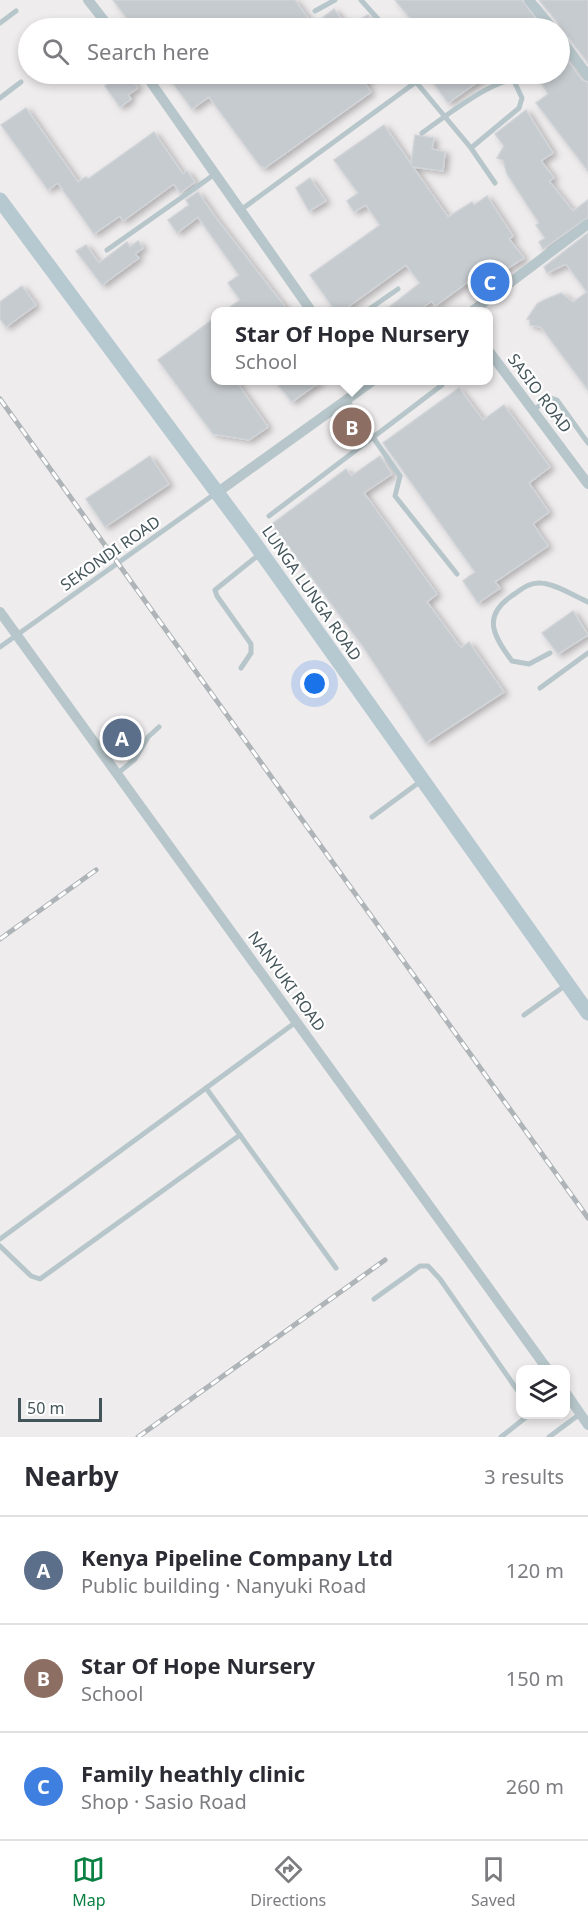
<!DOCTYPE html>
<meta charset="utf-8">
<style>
body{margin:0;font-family:"Noto Sans",sans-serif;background:#f2f2f3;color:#2b2b33}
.controls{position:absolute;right:18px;bottom:18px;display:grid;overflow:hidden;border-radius:12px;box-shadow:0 3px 9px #0003}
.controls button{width:54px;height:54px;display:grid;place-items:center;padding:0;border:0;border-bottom:2px solid #e1e1e2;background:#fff;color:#2b2b33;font:30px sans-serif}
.scale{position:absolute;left:18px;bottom:15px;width:84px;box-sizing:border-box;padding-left:6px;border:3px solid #44555a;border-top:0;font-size:16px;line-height:21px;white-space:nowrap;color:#44555a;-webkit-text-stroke:4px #fff;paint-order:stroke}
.you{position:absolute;left:315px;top:684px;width:21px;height:21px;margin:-15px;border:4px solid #fff;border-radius:50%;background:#1a73e8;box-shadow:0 0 0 9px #1a73e833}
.badge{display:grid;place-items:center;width:39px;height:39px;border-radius:50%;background:#0b8043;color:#fff;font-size:20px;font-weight:700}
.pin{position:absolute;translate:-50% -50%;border:3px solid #fff;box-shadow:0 2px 6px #0006}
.popup{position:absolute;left:211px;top:307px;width:282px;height:78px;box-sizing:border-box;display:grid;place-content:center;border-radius:12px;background:#fff;filter:drop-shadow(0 2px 4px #0005);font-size:20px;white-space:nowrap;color:#7c7c81}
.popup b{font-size:22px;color:#2b2b33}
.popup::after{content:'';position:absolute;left:50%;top:100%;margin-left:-12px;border:12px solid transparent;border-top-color:#fff}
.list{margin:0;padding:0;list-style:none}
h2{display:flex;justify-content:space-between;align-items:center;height:78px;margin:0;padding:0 24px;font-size:26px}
h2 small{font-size:20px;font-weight:400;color:#7c7c81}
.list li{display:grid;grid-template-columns:39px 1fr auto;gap:18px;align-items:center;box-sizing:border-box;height:108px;padding:0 24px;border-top:2px solid #e1e1e2}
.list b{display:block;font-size:22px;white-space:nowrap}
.list p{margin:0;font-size:20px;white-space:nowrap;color:#7c7c81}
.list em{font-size:20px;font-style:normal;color:#7c7c81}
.icon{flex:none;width:33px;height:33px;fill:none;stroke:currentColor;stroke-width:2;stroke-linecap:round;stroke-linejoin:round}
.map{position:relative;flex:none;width:588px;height:1437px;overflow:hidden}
.search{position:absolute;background:#fff;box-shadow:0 3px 9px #0003;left:18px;right:18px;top:18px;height:66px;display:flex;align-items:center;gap:15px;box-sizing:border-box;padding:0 21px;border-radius:33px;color:#7c7c81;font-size:22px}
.sheet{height:402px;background:#fff}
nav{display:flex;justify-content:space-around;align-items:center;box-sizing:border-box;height:84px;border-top:2px solid #e1e1e2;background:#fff;font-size:16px;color:#7c7c81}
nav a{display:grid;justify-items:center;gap:3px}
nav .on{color:#0b8043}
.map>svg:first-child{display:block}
.building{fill:#c6cbcf;stroke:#d0d4d8;stroke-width:1.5;filter:url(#shadow)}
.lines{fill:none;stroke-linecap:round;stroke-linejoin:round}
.lane{stroke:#b7c6ca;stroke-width:5}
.street{stroke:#b7c6ca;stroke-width:10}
.secondary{stroke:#b6c9d0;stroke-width:15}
.rail-casing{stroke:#aeb4b7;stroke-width:5}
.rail{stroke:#fff;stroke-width:3;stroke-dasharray:9;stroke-linecap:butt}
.labels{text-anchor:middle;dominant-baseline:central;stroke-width:4.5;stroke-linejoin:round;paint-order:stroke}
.street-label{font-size:16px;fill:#44555a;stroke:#fff}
</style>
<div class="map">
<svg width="588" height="1437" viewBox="0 0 588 1437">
<defs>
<filter id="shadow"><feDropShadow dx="4" dy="2.5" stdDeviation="3" flood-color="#0004"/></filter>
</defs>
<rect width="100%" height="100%" fill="#efeced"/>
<!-- building -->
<g class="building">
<path d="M113 0H295L313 25 334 9 348 28H134Z"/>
<path d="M395 0H522L543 28H418Z"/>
<path d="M539 0H588V63L566 34 560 31 558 23Z"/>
<path d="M368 15 377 28H349L363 18Z"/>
<path d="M560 50 582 80 588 83V171L536 103 548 94 536 74H560Z"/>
<path d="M122 74H128L138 88 128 95 131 99 120 107 105 86Z"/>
<path d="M166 74H376L364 82 371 92 265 168 260 166 209 97 192 109Z"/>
<path d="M427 74H489L448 103Z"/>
<path d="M26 108 78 182 86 177 88 179 154 132 183 174 187 171 195 182 180 193 174 184 123 221 120 216 94 234 58 183 48 190 1 125Z"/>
<path d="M526 110 553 153 541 161 554 178 549 181 573 211 588 200V217L543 249 539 242 545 238 536 225 539 223 507 174 503 160 497 158 504 146 495 134Z"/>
<path d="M384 125 411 164 415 135 434 138 432 149 445 152 443 171 413 167 448 217 472 202 474 205 487 196 513 236 509 239 524 258 492 278 486 269 435 306 432 301 416 312H383L420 283 406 265 341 312H336L310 275 380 225 366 205 354 212 347 201 358 193 334 160Z"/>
<path d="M310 178 326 201 309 211 296 188Z"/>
<path d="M198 192 216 218 289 312H223L240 300 228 283 239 275 198 217 177 233 168 220 189 205 186 200Z"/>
<path d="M588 233V390L541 327 530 325V320L527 319 537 304 544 300 561 293 573 302 587 292 566 264 547 273 544 267Z"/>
<path d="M138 241 143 248 135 254 139 258 102 285 76 251 86 245 99 263 127 242 130 247Z"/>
<path d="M22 286 36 305 6 327 0 319V302Z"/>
<path d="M216 317V381H236L268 427 249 440 213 434 158 360Z"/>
<path d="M275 381H321L292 402Z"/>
<path d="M459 388 483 420 504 405 550 467 529 483 549 512 533 524 548 546 495 582 500 588 478 603 463 581 475 572 383 443Z"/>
<path d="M150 456 169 484 105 527 86 499Z"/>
<path d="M380 456 392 474 364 493 437 594 427 602 461 648 469 642 504 692 426 743 364 648 272 524 346 469 351 476Z"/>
<path d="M573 611 588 635 558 654 542 633Z"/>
</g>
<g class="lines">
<!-- lane -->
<g class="lane">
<path d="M361 0 386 28"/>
<path d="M315 11 335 0"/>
<path d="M0 23 16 11"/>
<path d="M416 82 471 148 495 183"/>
<path d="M0 98 21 82"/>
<path d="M422 133C439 121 495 77 514 81L522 98 519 108 471 148"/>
<path d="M242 209 416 82 418 74"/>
<path d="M107 250 215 174"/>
<path d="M365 312 398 289"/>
<path d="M347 400 400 476 395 496 457 574"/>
<path d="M533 410 551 398 557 400 588 443"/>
<path d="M269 516 442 385"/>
<path d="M0 647 216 493"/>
<path d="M550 653 529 664 512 661C491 633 482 614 516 593 523 588 531 582 541 583 556 584 574 596 588 602"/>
<path d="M241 668 251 653V644L217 596 215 590 261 553"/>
<path d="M540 688 588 653"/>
<path d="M117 774 135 759 148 737 159 727"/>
<path d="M372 817 421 781"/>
<path d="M524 1015 566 985"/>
<path d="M206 1088 336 1268"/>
<path d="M0 1239 296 1022"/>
<path d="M0 1246 31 1276 40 1279 240 1135"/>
<path d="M374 1299 420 1266H428L440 1279 520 1394"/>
<path d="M501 1437 530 1414"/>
<path d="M549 1437 580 1414"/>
</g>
<!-- street -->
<g class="street">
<path d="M88 0 110 28"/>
<path d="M529 0 552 28"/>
<path d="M560 38 588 76"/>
<path d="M145 74 312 312"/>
<path d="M471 312 588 224"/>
<path d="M488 350 588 484"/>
<path d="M218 492 374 380"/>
<path d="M0 612 548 1370"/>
<path d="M566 1393 588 1425"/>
</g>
<!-- secondary -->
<path class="secondary" d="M0 200 253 541 588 1013"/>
<!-- rail casing -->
<g class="rail-casing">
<g id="rail">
<path d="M0 399 588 1218"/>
<path d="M0 939 96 870"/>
<path d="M138 1437 385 1260"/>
</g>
</g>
<!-- rail -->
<use href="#rail" class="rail"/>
</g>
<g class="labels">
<!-- street labels -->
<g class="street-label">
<text transform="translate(540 393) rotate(53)">SASIO ROAD</text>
<text transform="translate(110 553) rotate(-35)">SEKONDI ROAD</text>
<text transform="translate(312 593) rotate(55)">LUNGA LUNGA ROAD</text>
<text transform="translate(287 981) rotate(54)">NANYUKI ROAD</text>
</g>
</g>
</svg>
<div class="controls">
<button><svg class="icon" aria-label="layers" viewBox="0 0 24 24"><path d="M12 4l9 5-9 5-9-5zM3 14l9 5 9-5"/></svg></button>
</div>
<div class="scale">50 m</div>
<div class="you"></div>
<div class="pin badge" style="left:122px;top:738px;background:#5c6f8a">A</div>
<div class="pin badge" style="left:352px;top:427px;background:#8d6e63">B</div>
<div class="popup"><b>Star Of Hope Nursery</b>School</div>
<div class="pin badge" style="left:490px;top:282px;background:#3f7fe0">C</div>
<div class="search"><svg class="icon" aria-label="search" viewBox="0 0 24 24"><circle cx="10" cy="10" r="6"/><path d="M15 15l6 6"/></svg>Search here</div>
</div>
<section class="sheet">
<h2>Nearby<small>3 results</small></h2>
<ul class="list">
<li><span class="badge" style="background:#5c6f8a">A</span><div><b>Kenya Pipeline Company Ltd</b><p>Public building · Nanyuki Road</p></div><em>120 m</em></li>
<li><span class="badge" style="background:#8d6e63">B</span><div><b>Star Of Hope Nursery</b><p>School</p></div><em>150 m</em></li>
<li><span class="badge" style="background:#3f7fe0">C</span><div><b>Family heathly clinic</b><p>Shop · Sasio Road</p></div><em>260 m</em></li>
</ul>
</section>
<nav>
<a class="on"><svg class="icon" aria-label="map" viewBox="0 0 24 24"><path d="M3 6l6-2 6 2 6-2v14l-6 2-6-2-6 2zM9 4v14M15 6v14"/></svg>Map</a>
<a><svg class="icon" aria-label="directions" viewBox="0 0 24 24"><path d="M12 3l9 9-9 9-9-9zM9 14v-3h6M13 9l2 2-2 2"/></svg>Directions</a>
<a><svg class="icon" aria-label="saved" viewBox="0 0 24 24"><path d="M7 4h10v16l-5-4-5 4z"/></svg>Saved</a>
</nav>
